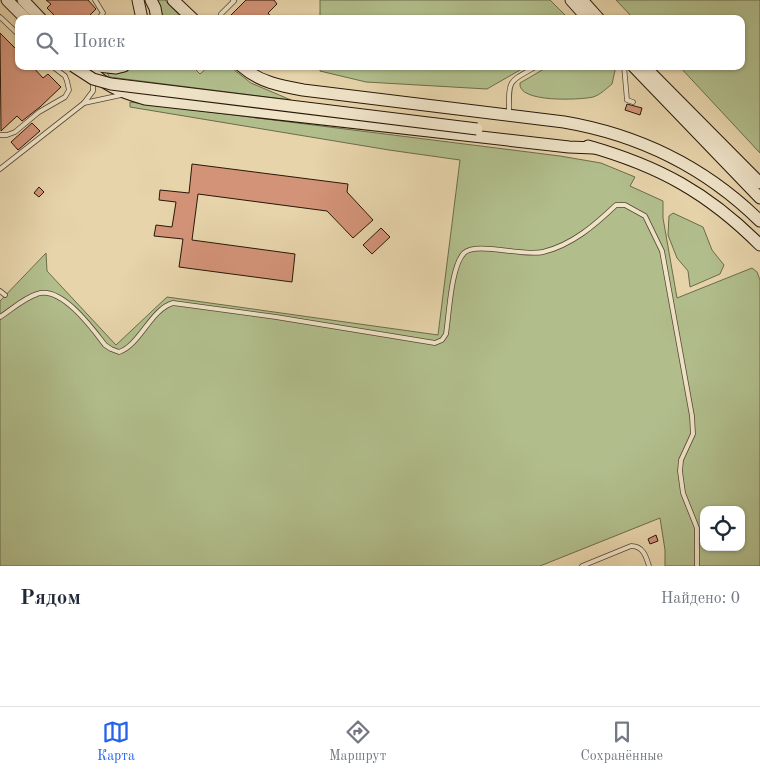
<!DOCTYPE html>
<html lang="ru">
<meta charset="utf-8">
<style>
body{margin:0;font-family:"Old Standard TT",serif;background:#f2f2f3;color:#1f2937}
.controls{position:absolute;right:15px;bottom:15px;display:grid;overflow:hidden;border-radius:10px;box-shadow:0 1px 4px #0004}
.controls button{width:45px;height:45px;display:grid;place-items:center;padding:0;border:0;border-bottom:1px solid #e0e1e3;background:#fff;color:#1f2937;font:25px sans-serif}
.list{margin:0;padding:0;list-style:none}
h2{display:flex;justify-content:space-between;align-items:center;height:65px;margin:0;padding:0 20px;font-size:21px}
h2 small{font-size:16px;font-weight:400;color:#747a83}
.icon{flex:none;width:28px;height:28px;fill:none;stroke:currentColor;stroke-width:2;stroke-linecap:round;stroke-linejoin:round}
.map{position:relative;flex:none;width:760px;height:566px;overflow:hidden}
.search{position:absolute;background:#fff;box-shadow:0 1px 4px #0004;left:15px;right:15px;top:15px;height:55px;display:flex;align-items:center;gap:12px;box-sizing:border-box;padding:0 18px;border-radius:10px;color:#747a83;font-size:19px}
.sheet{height:140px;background:#fff}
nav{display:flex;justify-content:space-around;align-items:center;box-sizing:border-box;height:70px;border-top:1px solid #e0e1e3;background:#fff;font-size:14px;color:#747a83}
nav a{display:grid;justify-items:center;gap:2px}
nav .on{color:#2563eb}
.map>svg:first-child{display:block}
.green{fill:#b1be8c;stroke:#6c6b4a;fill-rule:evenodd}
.building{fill:#d39378;stroke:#281809}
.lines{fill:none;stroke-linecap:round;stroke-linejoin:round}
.lane-casing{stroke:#584732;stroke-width:5.5}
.secondary-casing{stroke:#281809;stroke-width:13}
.lane{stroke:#efe3c8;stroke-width:4}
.secondary{stroke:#efe3c8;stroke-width:11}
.secondary-bridge-casing{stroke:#281809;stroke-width:13;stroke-linecap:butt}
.secondary-bridge{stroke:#efe3c8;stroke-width:11}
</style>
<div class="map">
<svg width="760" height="566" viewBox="0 0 760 566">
<rect width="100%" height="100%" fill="#e7d4ab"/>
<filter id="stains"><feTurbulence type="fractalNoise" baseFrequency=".004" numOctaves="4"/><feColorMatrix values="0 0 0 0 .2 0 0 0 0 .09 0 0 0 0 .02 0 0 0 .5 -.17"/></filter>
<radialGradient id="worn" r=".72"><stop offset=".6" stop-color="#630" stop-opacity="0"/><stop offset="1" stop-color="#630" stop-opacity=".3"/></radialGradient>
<!-- green -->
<g class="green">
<path d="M157 0H165L183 19H163L160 6Z"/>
<path d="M320 0H550L569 19H320Z"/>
<path d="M616 0H760V153L679 66H741V19H634Z"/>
<path d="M136 66H192L200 74 209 66H229L251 83 291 100 109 77 107 72 125 71Z"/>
<path d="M320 66H527L487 89 366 82 320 71Z"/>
<path d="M549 66H616L612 84C607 88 600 95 593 97 580 100 517 103 520 83Z"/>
<path d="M130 102 560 156 601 163 635 177 630 186 663 201V218L677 298 752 268 757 272 760 280V566H665V550L660 518 540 566H0V301L46 253 47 271 116 345 167 297 438 335 460 160 389 150 130 107ZM704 510H741V547H704Z"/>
<path d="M673 213 703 227 712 250 724 265 720 274 690 287 688 271 677 258 668 235 669 216Z"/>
</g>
<!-- building -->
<g class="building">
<path d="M46 0H88L96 9 86 19H58L47 8 51 4Z"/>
<path d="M246 0H274L277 4 268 13 273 19H227Z"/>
<path d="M0 33 19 52V66H32L43 78 48 74 61 87 40 107 22 121 17 116 1 131Z"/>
<path d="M627 104 642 108 640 115 625 110Z"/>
<path d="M32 123 40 131 18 150 11 142Z"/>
<path d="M192 164 348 184 347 192 373 220 353 238 327 211 198 194 192 240 295 254 292 282 179 267 183 239 154 236 156 225 172 227 176 202 159 200 160 190 189 193Z"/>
<path d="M39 187 44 192 39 197 34 193Z"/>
<path d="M381 228 390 237 372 254 363 245Z"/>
<path d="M656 535 658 541 650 544 648 539Z"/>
</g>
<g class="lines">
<!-- lane casing -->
<g class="lane-casing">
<g id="lane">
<path d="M95 0 103 13 98 19"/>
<path d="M0 17 19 35"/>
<path d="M220 19 221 14 234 1 233 0"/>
<path d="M624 66 627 100 633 102"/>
<path d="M84 103 121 95"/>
<path d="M509 113C509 79 507 83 537 66"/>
<path d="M0 135H7L15 132 39 112 65 97 69 90 67 81 65 76 52 66"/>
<path d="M0 169 84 103 93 91V81"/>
<path d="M0 291 5 295"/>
<path d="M0 317C11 310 24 298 37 294 61 285 93 329 105 345L111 349 119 352C140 345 151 309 173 303L276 317 435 343 442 340 446 334C449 315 451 266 464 253 476 241 523 257 543 252 572 245 595 225 616 205H625L645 216 662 251 692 416 693 434 681 460 680 471 683 493 697 528V566"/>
<path d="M582 566 631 546C643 546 646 556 649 566"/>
</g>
</g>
<!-- secondary casing -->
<g class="secondary-casing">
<g id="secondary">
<path d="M7 0 26 19"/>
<path d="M23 0 41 19"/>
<path d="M138 0 142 19"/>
<path d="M151 0 155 8 157 19"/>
<path d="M173 0 193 19"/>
<path d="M571 0 588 19"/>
<path d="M582 0 599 19"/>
<path d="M85 66C106 86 117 91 145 99L569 147 594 148"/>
<path d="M98 66 116 68 124 66"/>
<path d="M241 66C259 82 281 86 303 90L564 122C640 135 705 167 760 221"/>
<path d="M633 66 760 198"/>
<path d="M644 66 760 183"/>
<path d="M588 146C659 166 708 193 760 245"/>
</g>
</g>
<!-- lane -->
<use href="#lane" class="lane"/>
<!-- secondary -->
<use href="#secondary" class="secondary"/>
<!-- secondary-bridge casing -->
<g class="secondary-bridge-casing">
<path id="secondary-bridge" d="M73 66 93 79 111 84 477 129"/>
</g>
<!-- secondary-bridge -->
<use href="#secondary-bridge" class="secondary-bridge"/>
</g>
<rect width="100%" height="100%" filter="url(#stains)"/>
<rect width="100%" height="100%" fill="url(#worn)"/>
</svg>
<div class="controls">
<button><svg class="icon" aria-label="locate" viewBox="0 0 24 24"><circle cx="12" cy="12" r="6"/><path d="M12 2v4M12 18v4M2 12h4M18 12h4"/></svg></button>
</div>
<div class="search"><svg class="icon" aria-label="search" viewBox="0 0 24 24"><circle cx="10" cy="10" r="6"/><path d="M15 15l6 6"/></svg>Поиск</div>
</div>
<section class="sheet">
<h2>Рядом<small>Найдено: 0</small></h2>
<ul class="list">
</ul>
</section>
<nav>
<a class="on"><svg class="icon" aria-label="map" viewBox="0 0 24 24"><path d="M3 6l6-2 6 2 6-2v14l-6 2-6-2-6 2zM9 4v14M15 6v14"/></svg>Карта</a>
<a><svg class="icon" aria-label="directions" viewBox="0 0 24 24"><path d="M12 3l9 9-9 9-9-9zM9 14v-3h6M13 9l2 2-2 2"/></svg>Маршрут</a>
<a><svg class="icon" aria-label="saved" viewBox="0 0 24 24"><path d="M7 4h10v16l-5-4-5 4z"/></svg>Сохранённые</a>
</nav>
